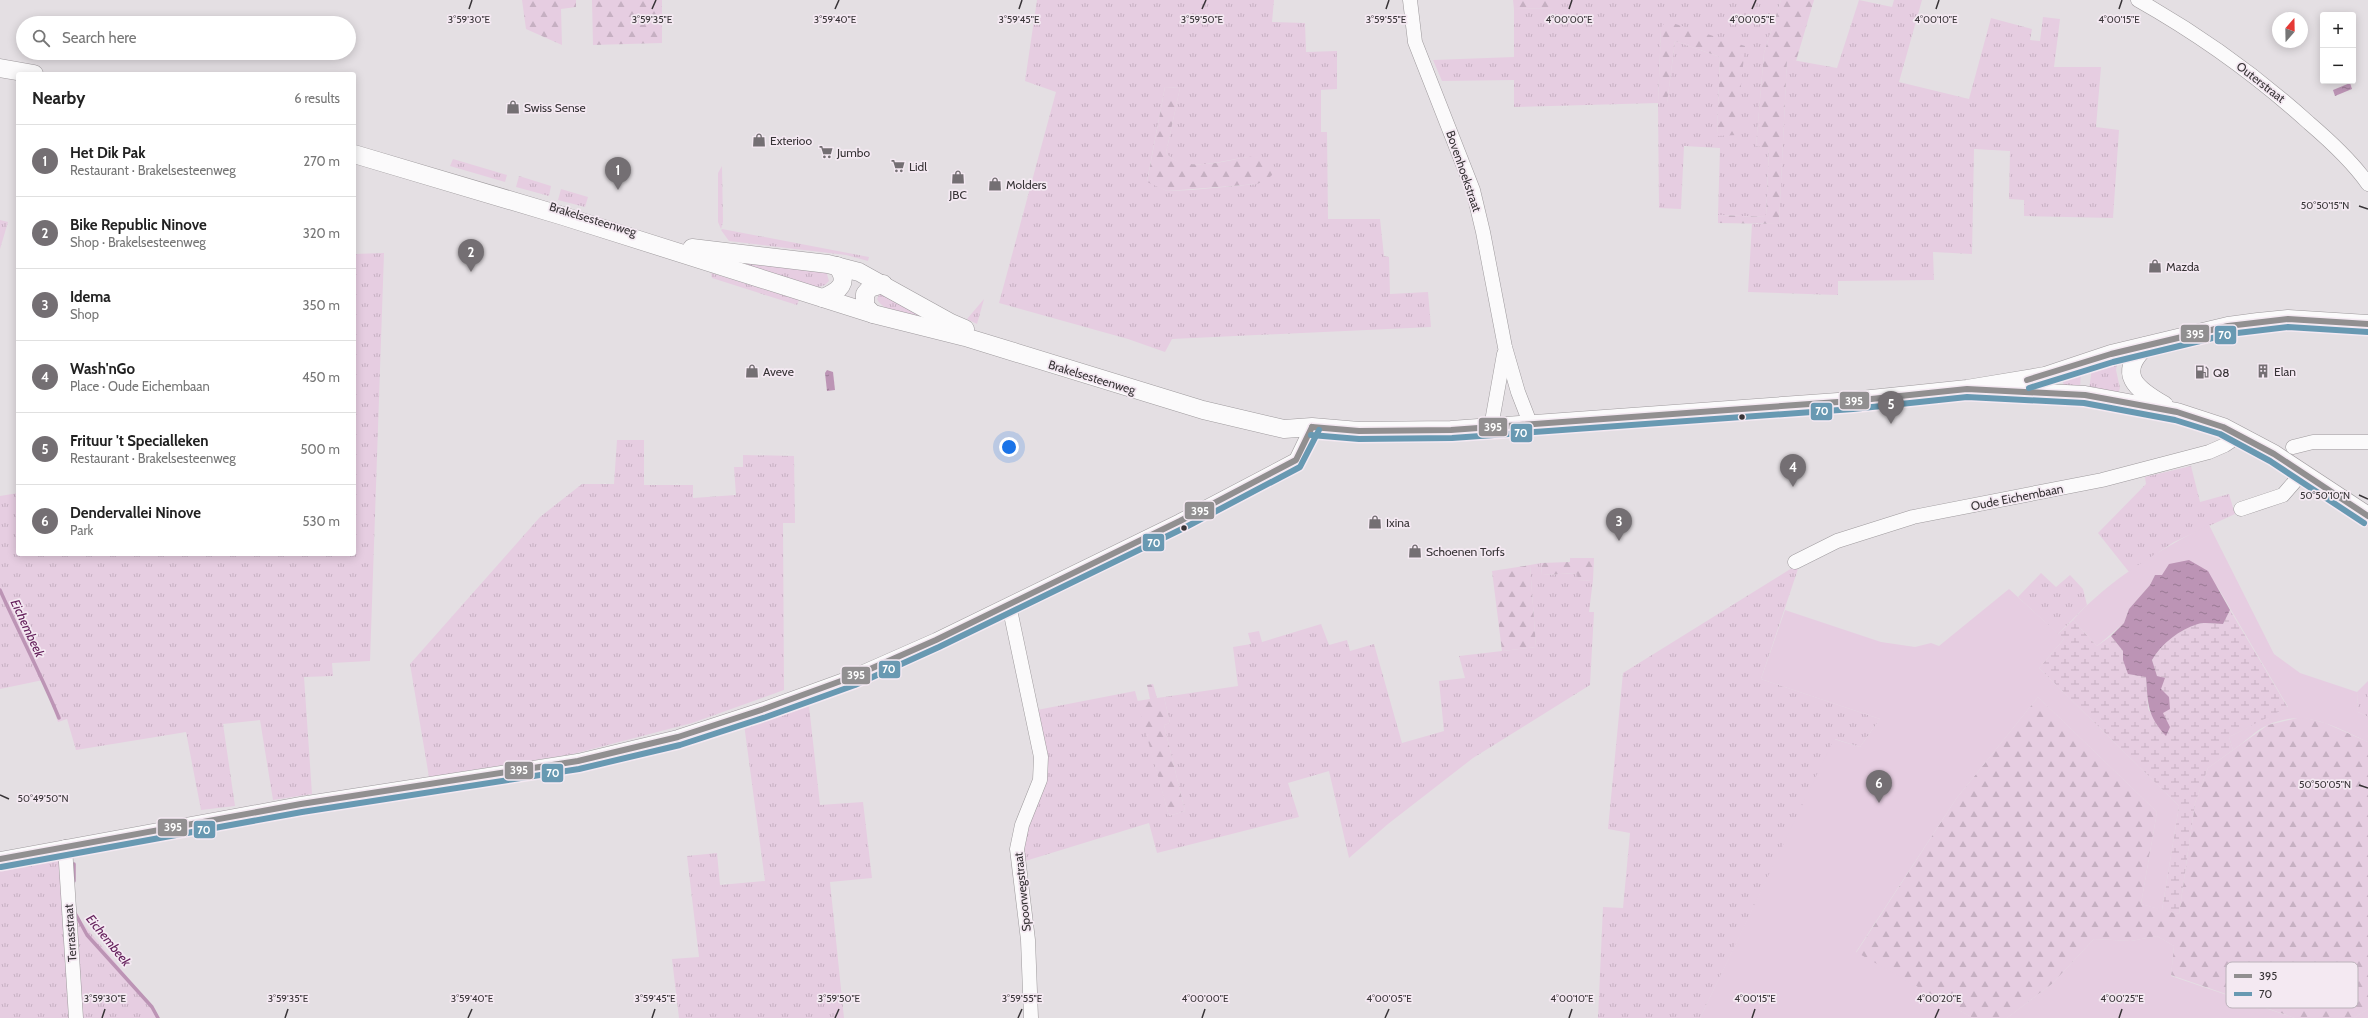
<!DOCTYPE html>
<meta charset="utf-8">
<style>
body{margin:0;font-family:Cabin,sans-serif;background:#f6f6f6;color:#222}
.controls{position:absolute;right:12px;top:12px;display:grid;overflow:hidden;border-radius:4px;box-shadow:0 2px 10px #0003}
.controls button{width:36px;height:36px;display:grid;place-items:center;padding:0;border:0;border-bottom:1px solid #e0e0e0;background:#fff;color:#222;font:20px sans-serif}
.compass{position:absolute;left:2272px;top:12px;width:36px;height:36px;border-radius:50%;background:#fff;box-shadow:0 2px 10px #0003;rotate:20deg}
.you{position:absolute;left:1009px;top:447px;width:14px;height:14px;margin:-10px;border:3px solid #fff;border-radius:50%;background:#1a73e8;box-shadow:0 0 0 6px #1a73e833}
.badge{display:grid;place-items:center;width:26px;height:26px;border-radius:50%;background:#746f73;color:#fff;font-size:13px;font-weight:700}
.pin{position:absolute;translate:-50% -33px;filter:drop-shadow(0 1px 2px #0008)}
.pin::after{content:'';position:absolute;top:21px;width:14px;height:12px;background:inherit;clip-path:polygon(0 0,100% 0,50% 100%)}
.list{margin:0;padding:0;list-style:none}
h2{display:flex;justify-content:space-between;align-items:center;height:52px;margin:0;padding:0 16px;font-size:17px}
h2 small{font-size:13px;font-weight:400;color:#767676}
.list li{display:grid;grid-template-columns:26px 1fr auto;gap:12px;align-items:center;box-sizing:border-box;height:72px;padding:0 16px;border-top:1px solid #e0e0e0}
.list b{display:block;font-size:15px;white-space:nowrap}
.list p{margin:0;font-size:13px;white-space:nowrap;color:#767676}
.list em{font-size:13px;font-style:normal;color:#767676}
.icon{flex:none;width:22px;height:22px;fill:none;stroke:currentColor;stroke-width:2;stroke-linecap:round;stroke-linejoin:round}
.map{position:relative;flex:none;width:2368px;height:1018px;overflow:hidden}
.search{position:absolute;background:#fff;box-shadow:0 2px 10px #0003;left:16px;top:16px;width:340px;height:44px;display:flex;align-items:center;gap:10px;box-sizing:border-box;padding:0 14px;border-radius:22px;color:#767676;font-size:15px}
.panel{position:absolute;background:#fff;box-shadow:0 2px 10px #0003;left:16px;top:72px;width:340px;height:484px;border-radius:4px}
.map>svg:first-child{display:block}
.grass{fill:url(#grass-tufts);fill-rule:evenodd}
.forest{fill:url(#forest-firs)}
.wetland{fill:url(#wetland-marsh)}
.green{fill:#e6cde1}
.water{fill:url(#water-ripples)}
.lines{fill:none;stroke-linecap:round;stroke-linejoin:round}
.stream{stroke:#bc94b5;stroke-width:3.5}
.minor-casing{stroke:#9e9a9d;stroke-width:15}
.major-casing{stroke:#9e9a9d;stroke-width:19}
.minor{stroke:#fbfafb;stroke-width:14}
.major{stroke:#fbfafb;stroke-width:18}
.bus-1-casing{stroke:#f4e9f2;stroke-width:9}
.bus-2-casing{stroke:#f4e9f2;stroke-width:9}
.bus-1{stroke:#918f90;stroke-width:6}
.bus-2{stroke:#6899b2;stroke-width:6}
.ticks{fill:none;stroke:#373336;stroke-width:1.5}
.bus-dot{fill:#373336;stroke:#f4e9f2;stroke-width:1.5}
.labels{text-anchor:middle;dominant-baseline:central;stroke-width:3.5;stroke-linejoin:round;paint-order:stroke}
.street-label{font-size:12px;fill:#373336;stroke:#f4e9f2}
.poi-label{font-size:12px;fill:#373336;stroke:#f4e9f2;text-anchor:start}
.water-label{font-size:13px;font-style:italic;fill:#64205b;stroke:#f4e9f2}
.key{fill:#f4e9f2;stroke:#bbb2ba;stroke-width:1}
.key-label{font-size:11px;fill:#373336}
.ticks-label{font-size:10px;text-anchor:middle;fill:#373336;stroke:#f4e9f2;stroke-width:3.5;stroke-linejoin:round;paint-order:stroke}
.line-badge{stroke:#f4e9f2;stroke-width:1.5}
.badge-label{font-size:11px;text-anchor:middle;font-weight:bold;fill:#fff}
</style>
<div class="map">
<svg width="2368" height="1018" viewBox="0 0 2368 1018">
<defs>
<pattern id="grass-tufts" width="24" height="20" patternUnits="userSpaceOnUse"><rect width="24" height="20" fill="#e6cde1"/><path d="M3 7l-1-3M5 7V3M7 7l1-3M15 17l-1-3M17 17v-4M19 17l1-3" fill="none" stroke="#c6b0c2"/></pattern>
<pattern id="forest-firs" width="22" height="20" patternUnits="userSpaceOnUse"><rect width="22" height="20" fill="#e6cde1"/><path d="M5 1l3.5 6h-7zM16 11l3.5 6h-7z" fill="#c6b0c2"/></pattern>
<pattern id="wetland-marsh" width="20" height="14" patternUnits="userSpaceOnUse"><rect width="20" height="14" fill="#e6cde1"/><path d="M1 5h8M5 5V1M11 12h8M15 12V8" fill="none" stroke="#c6b0c2"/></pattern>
<pattern id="water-ripples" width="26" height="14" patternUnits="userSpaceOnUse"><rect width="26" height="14" fill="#bc94b5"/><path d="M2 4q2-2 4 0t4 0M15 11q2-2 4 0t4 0" fill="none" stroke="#9a7994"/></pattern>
</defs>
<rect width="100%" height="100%" fill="#e4dfe3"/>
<!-- grass -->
<g class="grass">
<path d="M1037 0H1274L1272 22 1305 23 1306 52 1337 51V89L1321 90V132H1327L1328 219H1380L1384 256 1389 257 1390 294 1428 292 1431 327 1172 339 1165 352 1128 339 999 303 1056 92 1025 81ZM1165 87 1180 88 1166 153C1184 176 1227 158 1251 157 1258 156 1268 163 1274 166V172L1257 184 1191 190 1167 191 1147 181Z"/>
<path d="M1553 0H1781L1764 53 1756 146 1769 147 1766 217 1718 215 1720 148 1684 146 1681 209 1659 208 1658 103 1514 107V80L1442 81 1433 60 1514 57V9L1553 8ZM1661 28 1745 46 1717 136 1720 57 1675 41 1667 103H1658Z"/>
<path d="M1859 0 1892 7 1894 0H1922L1899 82 1969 99 1991 18 2032 29 2030 40 2040 41 2043 17 2060 19 2054 67H2101L2096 127 2119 130 2113 218 2024 216V200L2009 199 2010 151 1974 149 1972 254 1933 252 1934 280 1838 281V295L1748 292 1752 224H1779L1787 59 1837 68Z"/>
<path d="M453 159 507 175 505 182 450 166Z"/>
<path d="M722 166 723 222 721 229 718 222V173Z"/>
<path d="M519 176 551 186 549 196 516 187Z"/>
<path d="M561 189 588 197 585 207 558 200Z"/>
<path d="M0 220 8 222 0 249Z"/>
<path d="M721 230 722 229 869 257 868 261 846 255 729 241Z"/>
<path d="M384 253 370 661 332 663 333 676 304 677 312 794 273 800 260 720 223 724 235 806 201 810 186 732 76 750 67 719 58 722 43 680 0 689V496L18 493V554H354V254Z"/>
<path d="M726 259 826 271 829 281 825 285 818 287Z"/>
<path d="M711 273 799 300 797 305 712 278Z"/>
<path d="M880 293 945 326C929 322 883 314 877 299Z"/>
<path d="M984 299 977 324 967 319Z"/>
<path d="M2118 357 2116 370 2120 388 2118 394 2089 390 2091 375 2090 364Z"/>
<path d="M2081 369 2080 389 2064 386 2062 378Z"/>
<path d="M617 440H644V485H693V498L736 495 734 467H743V455L794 456 795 523H783L784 690 692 723 573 754 429 777 410 664 540 517 582 484H614Z"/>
<path d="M2191 466 2200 502 2229 494 2235 514 2174 542 2129 572 2098 533 2146 484 2145 477Z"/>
<path d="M1541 563 1542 575 1578 573V581L1593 580 1589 612H1594L1590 685 1473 758 1388 824 1349 858 1329 771 1288 783 1299 817 1157 853 1149 823 1022 862 1021 848 1036 806 1037 710 1135 691 1169 816 1185 811 1164 725 1170 723 1164 697 1238 686 1233 647 1251 644 1248 633 1259 631 1262 642 1321 624 1329 645 1347 640 1350 651 1374 644 1402 743 1444 731 1439 681 1465 678 1459 656 1536 647 1530 565Z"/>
<path d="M1800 563 1761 679 1880 719 1860 747 1835 739 1700 1018H1598L1603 907 1623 908 1630 833 1608 829 1623 673Z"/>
<path d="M2041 573 2056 587 2070 575 2083 589 2087 605 2058 634 2018 597Z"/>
<path d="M2368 681V717L2358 712 2357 692Z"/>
<path d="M809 706 820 805 863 802 872 878 830 882 844 1018H679L672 959 699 957 687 856 717 853 720 885 765 881 744 724 787 710Z"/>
<path d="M57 856 61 861 71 1018H0V869Z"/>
<path d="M76 915 152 1007 158 1018H80Z"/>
</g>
<!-- forest -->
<g class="forest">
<path d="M522 0H576V7L561 9 562 45 526 29Z"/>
<path d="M592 0H662V43L593 45Z"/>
<path d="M1513 0H1553V8L1514 9Z"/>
<path d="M1781 0H1814L1796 61 1787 60 1779 224 1718 223V215L1766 217 1769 148 1756 146 1764 53Z"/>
<path d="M1666 21 1745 46 1736 135 1717 136 1720 57 1675 41 1667 103H1658L1661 28Z"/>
<path d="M1165 87 1180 88 1166 153C1179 170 1213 164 1232 160 1239 159 1247 156 1254 157 1280 159 1282 175 1257 184L1167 191 1147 182Z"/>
<path d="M1570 558H1594L1593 580 1578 581 1577 573 1542 575 1541 563 1570 562Z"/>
<path d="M1530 565 1536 647 1502 651 1492 571Z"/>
<path d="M1153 684 1157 698 1164 697 1170 723 1164 725 1185 811 1169 816 1137 701 1150 699 1147 685Z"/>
<path d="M2038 697 2157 812 2141 904 2179 914 2195 803 2208 768 2268 725 2302 717 2325 723 2368 742V1009L2354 1018H2295L2171 975 2174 946 2157 936 2131 941 2094 939 2052 984 2007 1018H1973L1856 953 1956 799Z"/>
</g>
<!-- wetland -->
<path class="wetland" d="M2230 610 2288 708 2229 737 2233 750 2208 768 2195 803 2179 914 2162 910 2179 806 2039 668 2064 639 2058 634 2073 620 2097 646 2111 636 2123 651V660L2146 677 2148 709 2153 716 2163 713 2161 689 2152 660C2162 643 2179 630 2198 624 2205 622 2215 624 2223 624Z"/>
<!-- green -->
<g class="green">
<path d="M2209 525 2274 654 2300 673 2357 692 2358 712 2368 717V742C2335 727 2305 708 2268 725 2257 729 2244 743 2233 750L2229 737 2288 707 2217 586 2155 575 2150 585 2129 609 2124 623 2097 646 2073 620C2107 581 2163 547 2209 525Z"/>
<path d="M2009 589 2064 639 2039 668 2179 806 2162 910 2141 904 2157 812 2038 697 1956 799 1856 952 1973 1018H1700L1834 739 1860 747 1880 719 1761 679 1785 610 1881 642 1915 647 1931 643 1939 646Z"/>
<path d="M2157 936 2174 946 2171 976 2295 1018H2007L2052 984 2094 939 2131 941Z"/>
<path d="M2368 1009V1018H2354Z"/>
</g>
<!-- water -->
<g class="water">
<path d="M2350 83 2352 89 2335 96 2333 90Z"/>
<path d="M827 370 833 372 835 390 827 391 825 373Z"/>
<path d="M2189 560 2208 571 2230 610 2223 624C2215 624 2205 622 2198 624 2179 630 2162 643 2152 660L2157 676 2165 678 2161 689 2169 697 2170 709 2163 713 2170 727 2166 736C2147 715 2148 704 2146 677L2128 674 2123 660V651L2111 636 2124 623 2129 609 2150 585 2155 575H2162L2169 564Z"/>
</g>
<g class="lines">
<!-- stream -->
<g class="stream">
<path d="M0 590C19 633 41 674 59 718"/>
<path d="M74 881V864"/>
<path d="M75 913 87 935 152 1007 158 1018"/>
</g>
<!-- minor casing -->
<g class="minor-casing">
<g id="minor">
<path d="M1410 0 1415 42 1473 190 1483 232 1505 347 1518 392 1530 423"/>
<path d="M2138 0C2200 35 2256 75 2309 123 2330 141 2352 161 2368 184"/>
<path d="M1491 427 1504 354"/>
<path d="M2293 447 2313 442H2368"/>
<path d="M2241 509 2283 495 2303 472"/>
<path d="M1795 562 1837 541 1913 517 2102 480 2209 452 2225 445 2240 435"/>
<path d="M1009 605 1041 757 1040 780 1022 825 1017 849 1028 940 1031 1018"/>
<path d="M65 847 76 1018"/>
<path d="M0 859 301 804 578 761 678 737 764 709 852 677 936 640 1180 521 1296 460 1312 427"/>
</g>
</g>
<!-- major casing -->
<g class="major-casing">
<g id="major">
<path d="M0 68 34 74"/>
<path d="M354 154 563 216 873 314 965 337 1203 410 1284 429 1312 427 1359 431 1451 430 1852 401 1967 389 2045 376 2111 354 2228 326 2258 322 2288 319 2368 324"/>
<path d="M692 248 828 264 859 272 951 323 965 329"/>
<path d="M823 298C839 291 850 283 837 266"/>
<path d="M873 314 865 306V294L870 288 883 284"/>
<path d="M2146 346C2116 374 2136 389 2164 405"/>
<path d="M2004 391 2085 395 2177 412 2223 427 2274 454 2368 516"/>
</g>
</g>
<!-- minor -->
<use href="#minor" class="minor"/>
<!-- major -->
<use href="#major" class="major"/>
<!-- bus-1 casing -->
<g class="bus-1-casing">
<g id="bus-1">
<path d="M2027 380 2111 354 2228 326 2288 319 2368 324"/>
<path d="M1312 427 1359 431 1451 430 1852 401 1967 389 2085 395 2177 412 2223 427 2274 454 2368 516"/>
<path d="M0 859 301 804 578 761 678 737 764 709 852 677 936 640 1180 521 1296 460 1312 427"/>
</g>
</g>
<!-- bus-2 casing -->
<g class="bus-2-casing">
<g id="bus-2">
<path d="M2029 388 2113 362 2229 334 2288 327 2368 332"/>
<path d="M1311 435 1359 439 1452 438 1853 409 1967 397 2084 403 2175 420 2220 434 2270 461 2364 523"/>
<path d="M1 867 302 812 579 769 680 745 766 717 855 685 939 647 1184 528 1300 467 1319 430"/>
</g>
</g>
<!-- bus-1 -->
<use href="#bus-1" class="bus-1"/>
<!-- bus-2 -->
<use href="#bus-2" class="bus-2"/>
</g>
<!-- ticks -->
<path class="ticks" d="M469 9 472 0M652 9 656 0M835 9 839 0M1019 9 1022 0M1202 9 1206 0M1386 9 1389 0M1569 9 1572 0M1752 9 1756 0M1936 9 1939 0M2119 9 2122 0M2359 206 2368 209M2359 495 2368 499M2359 785 2368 788M0 795 9 799M102 1018 105 1009M285 1018 288 1009M468 1018 472 1009M652 1018 655 1009M835 1018 839 1009M1018 1018 1022 1009M1202 1018 1205 1009M1385 1018 1389 1009M1569 1018 1572 1009M1752 1018 1755 1009M1935 1018 1939 1009M2119 1018 2122 1009"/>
<!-- icons -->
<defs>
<g id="shop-bare" transform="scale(1.08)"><path d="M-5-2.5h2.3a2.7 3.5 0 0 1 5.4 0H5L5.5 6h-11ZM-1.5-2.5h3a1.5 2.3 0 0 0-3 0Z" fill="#746f73" stroke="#f4e9f2" stroke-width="2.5" paint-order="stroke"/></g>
<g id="supermarket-bare" transform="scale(1.08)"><path d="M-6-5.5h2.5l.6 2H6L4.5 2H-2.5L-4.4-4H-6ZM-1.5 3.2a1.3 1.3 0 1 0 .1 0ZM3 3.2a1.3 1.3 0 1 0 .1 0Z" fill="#746f73" stroke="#f4e9f2" stroke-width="2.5" paint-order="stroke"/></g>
<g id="building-bare" transform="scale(1.08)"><path d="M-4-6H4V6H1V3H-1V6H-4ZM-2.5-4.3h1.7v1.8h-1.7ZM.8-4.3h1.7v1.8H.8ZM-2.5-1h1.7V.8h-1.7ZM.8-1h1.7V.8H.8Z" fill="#746f73" stroke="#f4e9f2" stroke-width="2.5" paint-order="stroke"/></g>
<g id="fuel-bare" transform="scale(1.08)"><path d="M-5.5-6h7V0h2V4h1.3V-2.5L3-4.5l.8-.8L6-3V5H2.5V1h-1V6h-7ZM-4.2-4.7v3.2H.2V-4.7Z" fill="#746f73" stroke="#f4e9f2" stroke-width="2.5" paint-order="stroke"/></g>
</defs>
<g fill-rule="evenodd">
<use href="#shop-bare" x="513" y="107"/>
<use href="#shop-bare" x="759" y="140"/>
<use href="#supermarket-bare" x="826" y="152"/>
<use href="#supermarket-bare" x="898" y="166"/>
<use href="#shop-bare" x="958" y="177"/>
<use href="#shop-bare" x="995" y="184"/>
<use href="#shop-bare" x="2155" y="266"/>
<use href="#shop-bare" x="752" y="371"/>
<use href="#building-bare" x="2263" y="371"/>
<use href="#fuel-bare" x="2202" y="372"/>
<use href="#shop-bare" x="1375" y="522"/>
<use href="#shop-bare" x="1415" y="551"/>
</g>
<!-- markers -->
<g class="bus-dot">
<circle cx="1742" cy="417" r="3.5"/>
<circle cx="1184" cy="528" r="3.5"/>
</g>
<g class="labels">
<!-- street labels -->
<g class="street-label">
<text transform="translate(2261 82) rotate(38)">Outerstraat</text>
<text transform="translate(1464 171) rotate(71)">Bovenhoekstraat</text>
<text transform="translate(593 219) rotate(17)">Brakelsesteenweg</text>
<text transform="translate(1092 377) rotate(17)">Brakelsesteenweg</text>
<text transform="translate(2017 497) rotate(-11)">Oude Eichembaan</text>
<text transform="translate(1022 892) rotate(-96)">Spoorwegstraat</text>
<text transform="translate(70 933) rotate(-94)">Terrasstraat</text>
</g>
<!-- poi labels -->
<g class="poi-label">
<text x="524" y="107">Swiss Sense</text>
<text x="770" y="140">Exterioo</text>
<text x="837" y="152">Jumbo</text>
<text x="909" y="166">Lidl</text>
<text x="1006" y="184">Molders</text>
<text x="958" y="194" text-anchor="middle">JBC</text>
<text x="2166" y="266">Mazda</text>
<text x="763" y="371">Aveve</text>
<text x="2274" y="371">Elan</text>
<text x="2213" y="372">Q8</text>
<text x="1386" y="522">Ixina</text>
<text x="1426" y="551">Schoenen Torfs</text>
</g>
<!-- water labels -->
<g class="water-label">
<text transform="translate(28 628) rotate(65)">Eichembeek</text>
<text transform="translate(109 940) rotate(51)">Eichembeek</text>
</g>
</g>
<!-- legend -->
<rect x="2226" y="962" width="132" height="46" rx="6" class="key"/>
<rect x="2234" y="974" width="18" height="4" fill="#918f90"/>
<rect x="2234" y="992" width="18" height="4" fill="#6899b2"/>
<g class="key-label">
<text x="2259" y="980">395</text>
<text x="2259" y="998">70</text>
</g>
<g class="ticks-label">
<text x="469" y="23">3°59'30"E</text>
<text x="652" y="23">3°59'35"E</text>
<text x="835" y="23">3°59'40"E</text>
<text x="1019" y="23">3°59'45"E</text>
<text x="1202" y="23">3°59'50"E</text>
<text x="1386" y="23">3°59'55"E</text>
<text x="1569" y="23">4°00'00"E</text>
<text x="1752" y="23">4°00'05"E</text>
<text x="1936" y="23">4°00'10"E</text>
<text x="2119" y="23">4°00'15"E</text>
<text x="2325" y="209">50°50'15"N</text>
<text x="2325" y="499">50°50'10"N</text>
<text x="2325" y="788">50°50'05"N</text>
<text x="43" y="802">50°49'50"N</text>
<text x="105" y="1002">3°59'30"E</text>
<text x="288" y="1002">3°59'35"E</text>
<text x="472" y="1002">3°59'40"E</text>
<text x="655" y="1002">3°59'45"E</text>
<text x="839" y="1002">3°59'50"E</text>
<text x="1022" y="1002">3°59'55"E</text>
<text x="1205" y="1002">4°00'00"E</text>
<text x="1389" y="1002">4°00'05"E</text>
<text x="1572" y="1002">4°00'10"E</text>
<text x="1755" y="1002">4°00'15"E</text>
<text x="1939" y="1002">4°00'20"E</text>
<text x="2122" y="1002">4°00'25"E</text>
</g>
<g class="line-badge">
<rect x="2180" y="324" width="30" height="19" rx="4" fill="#918f90"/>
<rect x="2214" y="325" width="23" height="20" rx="4" fill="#6899b2"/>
<rect x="1839" y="391" width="31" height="19" rx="4" fill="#918f90"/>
<rect x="1810" y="402" width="23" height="19" rx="4" fill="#6899b2"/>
<rect x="1478" y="417" width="30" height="20" rx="4" fill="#918f90"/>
<rect x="1510" y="423" width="23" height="20" rx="4" fill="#6899b2"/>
<rect x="1184" y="501" width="31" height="19" rx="4" fill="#918f90"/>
<rect x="1142" y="533" width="23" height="19" rx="4" fill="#6899b2"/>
<rect x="878" y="660" width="23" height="19" rx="4" fill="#6899b2"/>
<rect x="841" y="666" width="30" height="19" rx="4" fill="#918f90"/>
<rect x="504" y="761" width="30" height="19" rx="4" fill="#918f90"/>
<rect x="541" y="763" width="23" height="20" rx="4" fill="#6899b2"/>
<rect x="157" y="818" width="31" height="19" rx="4" fill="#918f90"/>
<rect x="193" y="820" width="23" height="19" rx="4" fill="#6899b2"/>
</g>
<g class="badge-label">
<text x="2195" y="338">395</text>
<text x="2225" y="339">70</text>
<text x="1854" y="405">395</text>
<text x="1822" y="415">70</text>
<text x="1493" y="431">395</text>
<text x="1521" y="437">70</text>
<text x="1200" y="515">395</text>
<text x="1154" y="547">70</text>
<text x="889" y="673">70</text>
<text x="856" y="679">395</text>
<text x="519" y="774">395</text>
<text x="553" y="777">70</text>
<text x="173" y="831">395</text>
<text x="204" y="834">70</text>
</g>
</svg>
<div class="controls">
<button>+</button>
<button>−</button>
</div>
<svg class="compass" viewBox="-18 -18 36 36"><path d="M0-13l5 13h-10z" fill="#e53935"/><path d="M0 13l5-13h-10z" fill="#767676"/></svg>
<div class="you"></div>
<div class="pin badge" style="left:618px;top:190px">1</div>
<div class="pin badge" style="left:471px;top:272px">2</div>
<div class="pin badge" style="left:1619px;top:541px">3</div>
<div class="pin badge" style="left:1793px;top:487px">4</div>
<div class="pin badge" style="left:1891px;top:424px">5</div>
<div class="pin badge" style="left:1879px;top:803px">6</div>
<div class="search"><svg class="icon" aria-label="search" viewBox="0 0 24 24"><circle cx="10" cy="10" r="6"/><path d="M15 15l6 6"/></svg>Search here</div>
<section class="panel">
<h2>Nearby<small>6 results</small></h2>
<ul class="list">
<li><span class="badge">1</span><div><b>Het Dik Pak</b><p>Restaurant · Brakelsesteenweg</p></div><em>270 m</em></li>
<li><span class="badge">2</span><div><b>Bike Republic Ninove</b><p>Shop · Brakelsesteenweg</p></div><em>320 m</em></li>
<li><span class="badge">3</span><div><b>Idema</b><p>Shop</p></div><em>350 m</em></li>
<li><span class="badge">4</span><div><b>Wash'nGo</b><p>Place · Oude Eichembaan</p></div><em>450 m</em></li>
<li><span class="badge">5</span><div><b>Frituur 't Specialleken</b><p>Restaurant · Brakelsesteenweg</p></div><em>500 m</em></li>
<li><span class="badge">6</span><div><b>Dendervallei Ninove</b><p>Park</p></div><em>530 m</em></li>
</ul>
</section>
</div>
